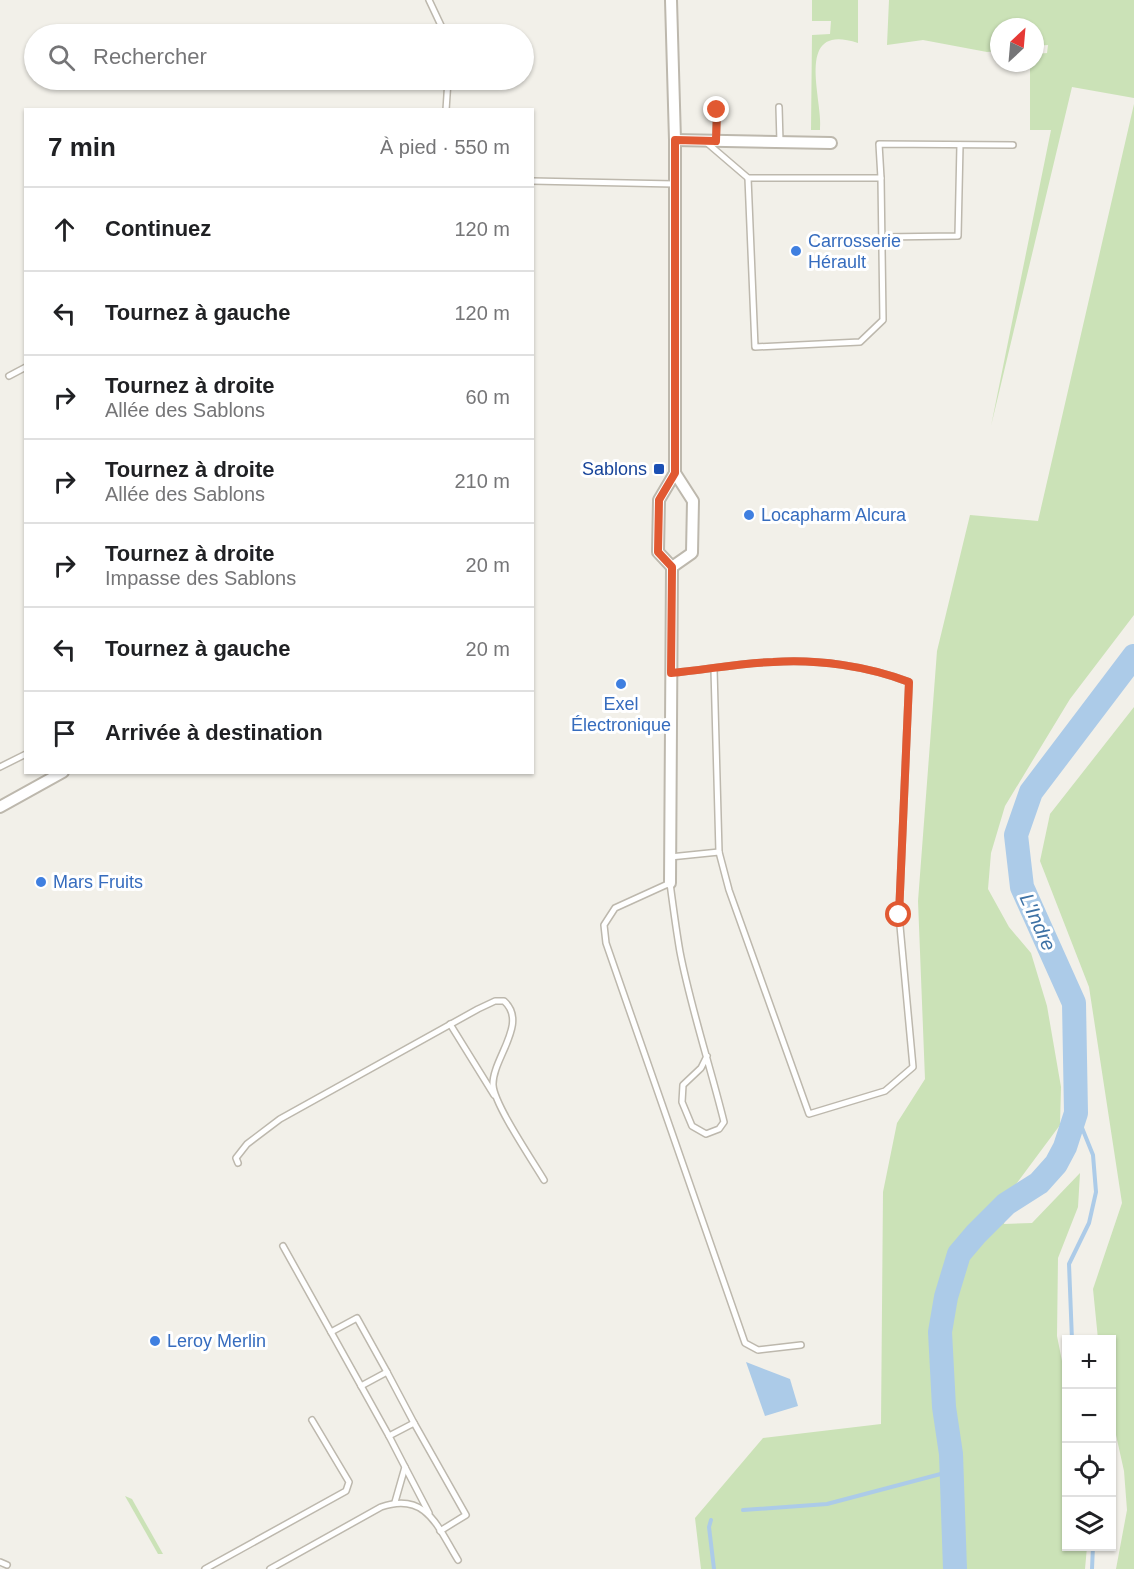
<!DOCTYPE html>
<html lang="fr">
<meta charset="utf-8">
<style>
body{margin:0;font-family:Helvetica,sans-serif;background:#f2f2f2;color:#202124}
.controls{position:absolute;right:18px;bottom:18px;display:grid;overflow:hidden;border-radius:0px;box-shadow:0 2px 4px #0004}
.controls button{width:54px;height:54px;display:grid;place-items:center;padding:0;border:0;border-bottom:2px solid #e0e0e0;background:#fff;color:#202124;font:30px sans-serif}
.compass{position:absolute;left:990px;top:18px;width:54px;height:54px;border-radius:50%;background:#fff;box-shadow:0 2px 4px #0004;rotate:26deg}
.stop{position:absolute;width:18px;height:18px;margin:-14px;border:4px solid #e15932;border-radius:50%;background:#fff}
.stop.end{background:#e15932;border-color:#fff;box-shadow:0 2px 6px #0008}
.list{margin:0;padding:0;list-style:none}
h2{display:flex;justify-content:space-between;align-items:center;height:78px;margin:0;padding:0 24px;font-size:26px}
h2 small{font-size:20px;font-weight:400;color:#757577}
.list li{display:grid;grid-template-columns:39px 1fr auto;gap:18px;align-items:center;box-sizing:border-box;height:84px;padding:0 24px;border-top:2px solid #e0e0e0}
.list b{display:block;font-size:22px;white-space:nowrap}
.list p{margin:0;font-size:20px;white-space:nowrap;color:#757577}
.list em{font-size:20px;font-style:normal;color:#757577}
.icon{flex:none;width:33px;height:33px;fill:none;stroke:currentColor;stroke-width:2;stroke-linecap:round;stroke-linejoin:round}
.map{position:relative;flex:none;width:1134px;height:1569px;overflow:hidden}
.search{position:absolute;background:#fff;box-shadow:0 2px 4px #0004;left:24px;top:24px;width:510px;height:66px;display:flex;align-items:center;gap:15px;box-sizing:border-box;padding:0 21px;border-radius:33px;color:#757577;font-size:22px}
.panel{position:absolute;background:#fff;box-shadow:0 2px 4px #0004;left:24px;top:108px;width:510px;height:666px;border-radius:0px}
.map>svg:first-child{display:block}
.green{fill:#cbe2b7}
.water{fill:#accbe8}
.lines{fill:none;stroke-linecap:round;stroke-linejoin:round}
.stream{stroke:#accbe8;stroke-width:4}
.river{stroke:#accbe8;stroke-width:24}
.service-casing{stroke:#bdb8ad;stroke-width:8}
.minor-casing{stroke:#bdb8ad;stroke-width:14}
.service{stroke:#fff;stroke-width:5}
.minor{stroke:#fff;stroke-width:10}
.route{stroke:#e15932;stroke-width:8}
.shop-dot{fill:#3f7fe0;stroke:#fff;stroke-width:2}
.transit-dot{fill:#1a4fb4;stroke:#fff;stroke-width:2}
.labels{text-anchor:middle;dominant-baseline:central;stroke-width:6;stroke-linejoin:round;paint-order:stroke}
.shop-label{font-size:18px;fill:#366cbe;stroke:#fff;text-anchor:start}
.transit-label{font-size:18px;fill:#164399;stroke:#fff;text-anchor:end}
.water-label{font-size:20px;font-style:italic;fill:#3e72a5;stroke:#fff}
</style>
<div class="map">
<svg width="1134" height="1569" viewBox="0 0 1134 1569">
<rect width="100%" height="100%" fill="#f2f0e9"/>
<!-- green -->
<g class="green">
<path d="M812 0H858V43C792 21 824 101 820 130H811L812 35 830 34 831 21H812Z"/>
<path d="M889 0H1134V98L1072 87 991 426 1051 130H1030V63H1035V54L1047 53 1048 45 1035 46V27H999V51L987 52 923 40 887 45Z"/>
<path d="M1134 104V615L1070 699 1005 806 991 853 988 889 1009 927 1031 953 1047 1006 1061 1087 1060 1125 1011 1191 1004 1224 1032 1223 1080 1173 1078 1207 1058 1258 1057 1336 1066 1381V1546L1087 1547 1085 1569H701L695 1518 763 1438 881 1424 883 1192 897 1123 925 1079 918 901 937 651 970 515 1038 521Z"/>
<path d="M1134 707V1569H1116L1127 1510 1124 1471 1112 1417V1340L1098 1339 1093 1289 1122 1203 1089 987 1040 861 1050 814Z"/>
<path d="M125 1496 132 1499 163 1554H158Z"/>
</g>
<!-- water -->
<path class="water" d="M746 1362 790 1379 798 1406 765 1416Z"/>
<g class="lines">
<!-- stream -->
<g class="stream">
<path d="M1072 1340 1069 1264 1089 1223 1096 1192 1093 1155 1076 1113"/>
<path d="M743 1510 827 1504 952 1471"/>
<path d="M711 1520 709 1527 714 1569"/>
<path d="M1092 1569 1093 1546"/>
</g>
<!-- river -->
<path class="river" d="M955 1569 951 1454 944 1407 940 1332 946 1297 959 1254 976 1234 1006 1204 1039 1183 1056 1164 1065 1147 1076 1113 1074 1003 1022 887 1016 835 1031 792 1134 656"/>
<!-- service casing -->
<g class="service-casing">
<g id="service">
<path d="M429 0 445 34"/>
<path d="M779 107 780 142"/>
<path d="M446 110 448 80"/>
<path d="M716 141 717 110"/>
<path d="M706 142 748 178H881L879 144 1013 145"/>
<path d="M748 178 755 347 860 342 883 320 881 178"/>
<path d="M532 181 674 184"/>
<path d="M882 237 958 236 960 145"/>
<path d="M9 376 26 367"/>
<path d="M714 669 719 852"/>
<path d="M0 767 26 754"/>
<path d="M670 857 719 852 729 890 809 1114 885 1091 913 1067 899 915 909 682C867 666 818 659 773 662 739 663 705 670 671 673"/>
<path d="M450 1024 494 1095"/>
<path d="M707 1056 701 1068 683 1085 682 1102 692 1126 706 1134 719 1129 724 1122C710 1065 691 1009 680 952 676 929 673 906 670 883L615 908 604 925 606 943 745 1343 758 1350 801 1345"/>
<path d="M238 1163 236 1158 247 1144 280 1119 478 1009 495 1001H504C529 1023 492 1059 493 1085 494 1104 532 1160 544 1180"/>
<path d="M283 1246 389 1436"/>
<path d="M331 1332 357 1318 387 1372"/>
<path d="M361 1386 387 1372 414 1423"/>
<path d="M405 1467 429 1513"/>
<path d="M395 1502 405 1467 389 1436 414 1423 466 1515 440 1531"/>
<path d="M0 1562 7 1565"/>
<path d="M205 1569 346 1491 349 1482 312 1420"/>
<path d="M270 1569 381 1507C427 1491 438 1528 458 1560"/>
</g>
</g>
<!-- minor casing -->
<g class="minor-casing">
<g id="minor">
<path d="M675 140 831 143"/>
<path d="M672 567 692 553 693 501 675 473"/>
<path d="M0 807 63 772"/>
<path d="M670 883 672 567 658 552 659 500 675 473V140L671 0"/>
</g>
</g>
<!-- service -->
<use href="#service" class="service"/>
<!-- minor -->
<use href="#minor" class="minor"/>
</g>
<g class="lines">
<!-- route -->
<path class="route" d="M717 110 716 141 675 140V473L659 500 658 552 672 567 671 673C705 670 739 663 773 662 818 659 867 666 909 682L899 915"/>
</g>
<!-- markers -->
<g class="shop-dot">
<circle cx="796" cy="251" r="6"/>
<circle cx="749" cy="515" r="6"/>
<circle cx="621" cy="684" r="6"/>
<circle cx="41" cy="882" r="6"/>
<circle cx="155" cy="1341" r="6"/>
</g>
<rect class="transit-dot" x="653" y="463" width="12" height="12" rx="3"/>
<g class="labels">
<!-- shop labels -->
<g class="shop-label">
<text x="808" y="241">Carrosserie<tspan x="808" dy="21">Hérault</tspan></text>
<text x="761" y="515">Locapharm Alcura</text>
<text x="621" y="704" text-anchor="middle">Exel<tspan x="621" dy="21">Électronique</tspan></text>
<text x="53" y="882">Mars Fruits</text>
<text x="167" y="1341">Leroy Merlin</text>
</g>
<!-- transit labels -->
<g class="transit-label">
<text x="647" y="469">Sablons</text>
</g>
<!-- water labels -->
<g class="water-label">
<text transform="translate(1038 922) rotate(66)">L'Indre</text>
</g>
</g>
</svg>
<div class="controls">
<button>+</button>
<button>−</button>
<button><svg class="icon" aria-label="locate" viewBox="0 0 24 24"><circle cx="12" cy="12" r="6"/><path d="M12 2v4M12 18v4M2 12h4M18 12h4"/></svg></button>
<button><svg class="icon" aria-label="layers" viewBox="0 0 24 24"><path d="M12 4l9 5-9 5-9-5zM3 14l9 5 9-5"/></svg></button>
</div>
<svg class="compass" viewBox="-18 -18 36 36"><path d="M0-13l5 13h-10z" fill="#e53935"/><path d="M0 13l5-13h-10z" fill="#757577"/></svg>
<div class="stop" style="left:899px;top:915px"></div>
<div class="stop end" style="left:717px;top:110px"></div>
<div class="search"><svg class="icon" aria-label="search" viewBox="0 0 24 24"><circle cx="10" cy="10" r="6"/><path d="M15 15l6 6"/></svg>Rechercher</div>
<section class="panel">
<h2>7 min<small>À pied · 550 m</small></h2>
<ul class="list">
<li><svg class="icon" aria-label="ahead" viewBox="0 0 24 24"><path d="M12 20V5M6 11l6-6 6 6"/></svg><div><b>Continuez</b></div><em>120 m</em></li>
<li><svg class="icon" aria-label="left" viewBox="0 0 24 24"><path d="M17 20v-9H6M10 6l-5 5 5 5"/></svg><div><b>Tournez à gauche</b></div><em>120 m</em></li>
<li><svg class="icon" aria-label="right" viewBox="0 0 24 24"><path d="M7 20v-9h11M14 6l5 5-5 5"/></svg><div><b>Tournez à droite</b><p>Allée des Sablons</p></div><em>60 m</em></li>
<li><svg class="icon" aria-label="right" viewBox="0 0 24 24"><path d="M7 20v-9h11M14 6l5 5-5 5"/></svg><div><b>Tournez à droite</b><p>Allée des Sablons</p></div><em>210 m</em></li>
<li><svg class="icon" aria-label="right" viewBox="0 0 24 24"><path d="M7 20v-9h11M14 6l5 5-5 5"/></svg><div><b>Tournez à droite</b><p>Impasse des Sablons</p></div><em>20 m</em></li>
<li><svg class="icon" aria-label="left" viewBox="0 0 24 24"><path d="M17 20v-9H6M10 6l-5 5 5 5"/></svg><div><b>Tournez à gauche</b></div><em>20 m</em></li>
<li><svg class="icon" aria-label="arrive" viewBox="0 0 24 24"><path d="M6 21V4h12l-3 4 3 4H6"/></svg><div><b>Arrivée à destination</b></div></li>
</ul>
</section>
</div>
